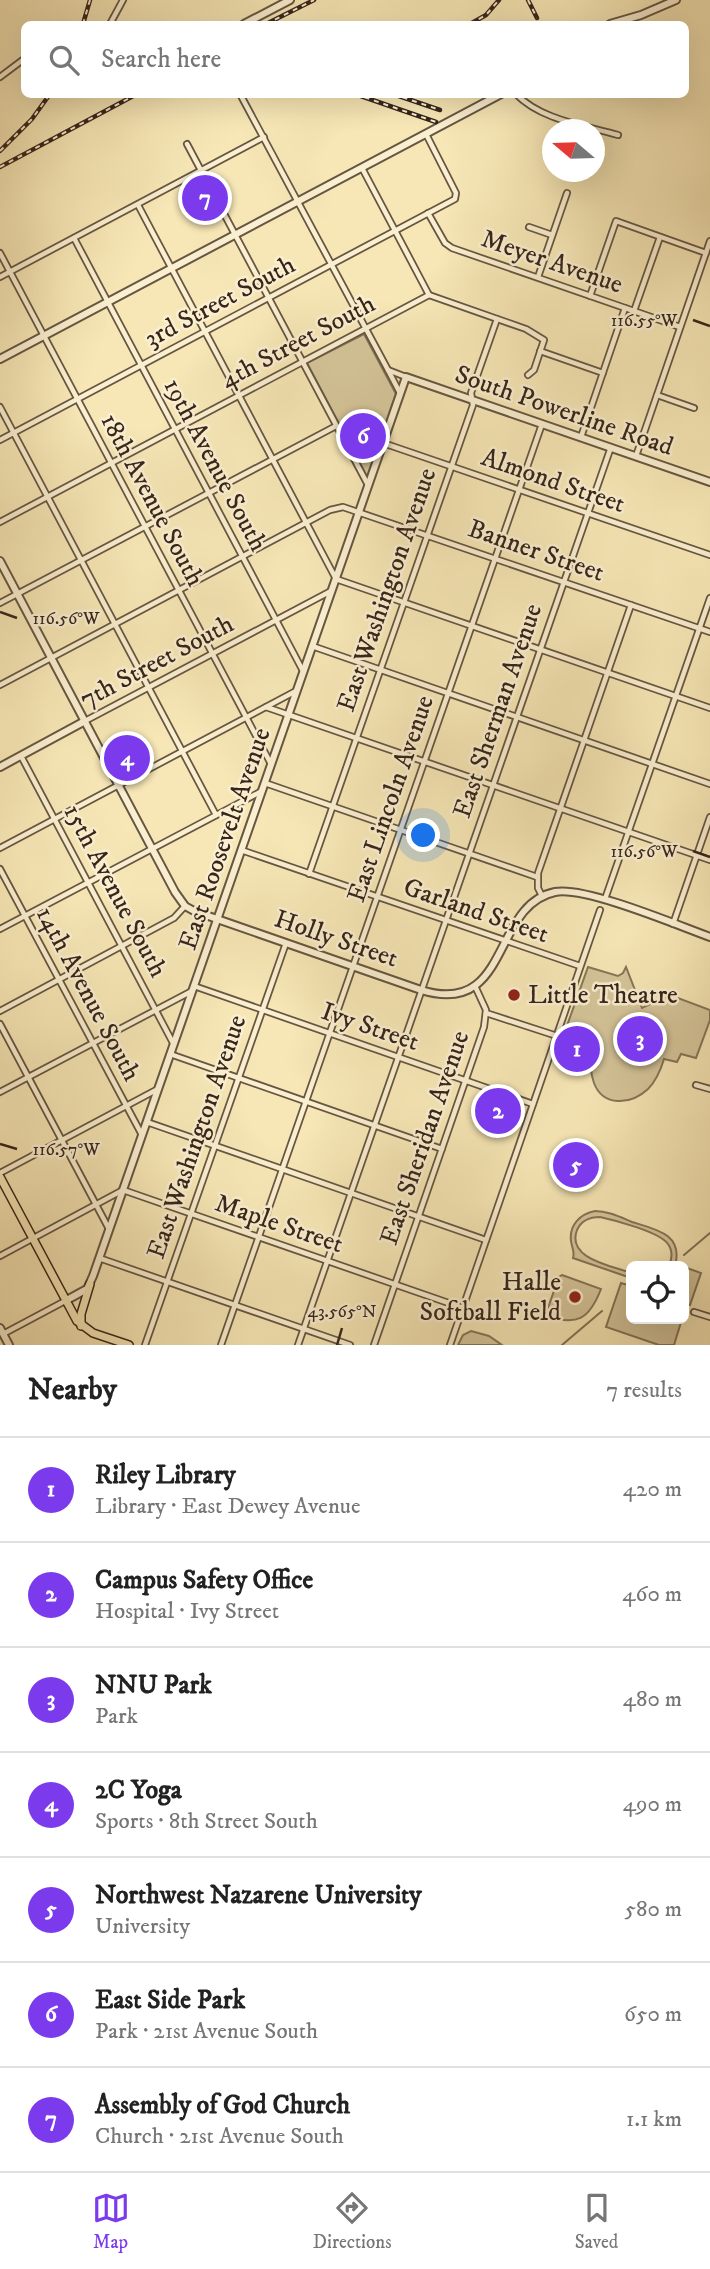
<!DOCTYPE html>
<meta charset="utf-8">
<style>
body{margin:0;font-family:"IM FELL DW Pica",serif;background:#f2f2f2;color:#222}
.controls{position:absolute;right:21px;bottom:21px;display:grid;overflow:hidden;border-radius:10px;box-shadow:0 7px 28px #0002}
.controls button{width:63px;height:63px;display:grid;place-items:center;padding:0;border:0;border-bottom:2px solid #e0e0e0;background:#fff;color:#222;font:35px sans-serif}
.compass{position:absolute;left:542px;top:119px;width:63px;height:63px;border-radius:50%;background:#fff;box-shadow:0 7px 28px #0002;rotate:289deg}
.you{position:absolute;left:424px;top:836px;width:24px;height:24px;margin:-18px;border:5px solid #fff;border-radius:50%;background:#1a73e8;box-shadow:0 0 0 10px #1a73e833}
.badge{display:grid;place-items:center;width:46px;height:46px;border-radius:50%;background:#7c3aed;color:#fff;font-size:23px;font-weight:700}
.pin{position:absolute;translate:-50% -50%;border:4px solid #fff;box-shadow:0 2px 7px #0006}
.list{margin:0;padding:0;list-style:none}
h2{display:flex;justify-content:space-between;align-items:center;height:91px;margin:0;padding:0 28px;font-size:30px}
h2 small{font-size:23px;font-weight:400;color:#767676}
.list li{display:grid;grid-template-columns:46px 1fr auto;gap:21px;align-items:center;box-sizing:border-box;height:105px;padding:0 28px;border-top:2px solid #e0e0e0}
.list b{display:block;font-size:26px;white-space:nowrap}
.list p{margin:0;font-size:23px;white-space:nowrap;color:#767676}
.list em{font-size:23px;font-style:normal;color:#767676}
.icon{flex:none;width:38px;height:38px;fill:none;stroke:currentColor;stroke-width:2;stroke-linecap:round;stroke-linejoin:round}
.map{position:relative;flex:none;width:710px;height:1345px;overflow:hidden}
.search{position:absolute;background:#fff;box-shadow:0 7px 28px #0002;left:21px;right:21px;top:21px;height:77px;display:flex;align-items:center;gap:18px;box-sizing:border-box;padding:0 24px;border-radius:10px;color:#767676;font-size:26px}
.sheet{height:826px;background:#fff}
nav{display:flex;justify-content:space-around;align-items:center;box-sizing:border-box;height:98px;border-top:2px solid #e0e0e0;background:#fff;font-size:19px;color:#767676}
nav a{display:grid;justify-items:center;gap:4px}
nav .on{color:#7c3aed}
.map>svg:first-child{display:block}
.green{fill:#d6c69b;stroke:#86765a;stroke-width:2}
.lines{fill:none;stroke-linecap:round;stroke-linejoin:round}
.stream{stroke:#827258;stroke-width:2}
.minor-casing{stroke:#665641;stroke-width:8}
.tertiary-casing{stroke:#665641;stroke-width:10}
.primary-casing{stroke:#36251a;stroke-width:10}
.minor{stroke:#faefd0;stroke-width:4.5}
.tertiary{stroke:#faefd0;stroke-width:6}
.primary{stroke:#f7e7b6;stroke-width:7}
.rail-casing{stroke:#36251a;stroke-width:4.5}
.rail{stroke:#faefd0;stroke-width:2;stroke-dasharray:5;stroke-linecap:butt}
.ticks{fill:none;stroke:#36251a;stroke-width:2.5}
.poi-dot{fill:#8f2418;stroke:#faefd0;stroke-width:2.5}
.labels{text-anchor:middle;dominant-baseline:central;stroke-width:5;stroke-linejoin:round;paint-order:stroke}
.street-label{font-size:26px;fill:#36251a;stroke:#faefd0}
.poi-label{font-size:26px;fill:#36251a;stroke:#faefd0;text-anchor:start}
.ticks-label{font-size:18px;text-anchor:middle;fill:#36251a;stroke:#faefd0;stroke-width:5;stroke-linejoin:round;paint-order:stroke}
</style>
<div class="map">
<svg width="710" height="1345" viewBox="0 0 710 1345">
<rect width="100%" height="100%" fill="#f7e7b6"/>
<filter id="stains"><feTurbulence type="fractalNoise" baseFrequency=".00286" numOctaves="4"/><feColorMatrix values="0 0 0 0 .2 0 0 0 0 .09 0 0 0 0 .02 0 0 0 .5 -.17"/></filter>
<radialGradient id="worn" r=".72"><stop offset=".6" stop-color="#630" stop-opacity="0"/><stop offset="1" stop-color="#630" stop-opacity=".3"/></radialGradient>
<!-- green -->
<g class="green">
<path d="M364 334 396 394 367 477 307 363Z"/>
<path d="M588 967 618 976 623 973 626 967 642 1008 670 995 710 1010V1020L696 1058 681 1054 677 1062 664 1059C661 1069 656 1081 648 1089 631 1105 603 1107 594 1083 589 1070 591 1057 592 1044L564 1034Z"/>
<path d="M595 1211C608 1211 620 1217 632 1222 655 1229 684 1234 675 1266H669C672 1259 673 1251 668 1244 660 1232 614 1220 600 1217 590 1217 581 1221 577 1230 566 1259 613 1266 631 1273V1278L573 1258C575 1251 572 1249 571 1241 569 1225 580 1214 595 1211Z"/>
<path d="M684 1267 701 1273 690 1305 684 1303Z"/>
<path d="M562 1275 601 1289C589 1320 577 1326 545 1316L559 1277Z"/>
<path d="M621 1283 631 1286V1319H682L674 1345H659L606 1327Z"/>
<path d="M471 1331 489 1336 502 1345H458L463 1335Z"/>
</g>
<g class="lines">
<!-- stream -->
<g class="stream">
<path d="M684 1255 710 1233"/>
<path d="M562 1345 602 1311"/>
</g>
<!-- minor casing -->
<g class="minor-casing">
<g id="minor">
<path d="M110 24 123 0"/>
<path d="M0 77 24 59"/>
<path d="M240 94 388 370 406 377"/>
<path d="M516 94C541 120 584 125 618 135"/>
<path d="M187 144 368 485"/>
<path d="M362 168 429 295"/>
<path d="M138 205 336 579 710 708"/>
<path d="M428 213 445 243 452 248 680 327"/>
<path d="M529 227 552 235"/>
<path d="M74 238 303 671"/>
<path d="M0 253 271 764"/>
<path d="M0 277 264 137"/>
<path d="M538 277 567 193"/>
<path d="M429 295 526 329 544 340 534 370 528 375"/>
<path d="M590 296 616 221 706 253"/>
<path d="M634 311 660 237"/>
<path d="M540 351 603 373"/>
<path d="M388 370 400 393"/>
<path d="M657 395 694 408"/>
<path d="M0 407 216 815"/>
<path d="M581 437 625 308"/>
<path d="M0 440 455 199 456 193 426 134"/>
<path d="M383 443 710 555"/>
<path d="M636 456 710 241"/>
<path d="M0 522 429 295"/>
<path d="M0 603 336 426"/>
<path d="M312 646 710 784"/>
<path d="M0 685 330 510 343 507 710 632"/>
<path d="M266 707 710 860"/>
<path d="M85 721 331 591"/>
<path d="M21 756 173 1043"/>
<path d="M265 783 537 877"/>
<path d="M0 848 296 691"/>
<path d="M241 850 580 966"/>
<path d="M0 869 142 1135"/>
<path d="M309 874 473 405 471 393 497 319"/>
<path d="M542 896 538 888V873L631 605"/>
<path d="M605 899 710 598"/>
<path d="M673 924 710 817"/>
<path d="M0 929 262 791"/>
<path d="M194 986 533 1104"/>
<path d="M0 1011 174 918 185 906"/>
<path d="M486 1013 557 1036"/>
<path d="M0 1024 109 1229"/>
<path d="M170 1054 442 1149"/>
<path d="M696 1085 710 1089"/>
<path d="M0 1092 192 991"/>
<path d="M147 1122 486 1240"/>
<path d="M0 1173 158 1089"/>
<path d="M0 1256 123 1190 463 1308"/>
<path d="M99 1258 350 1345"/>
<path d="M694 1312 710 1317"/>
<path d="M3 1334 65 1301"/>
<path d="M145 1345 286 943"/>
<path d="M221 1345 542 424"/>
<path d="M298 1345 611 447"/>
<path d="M374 1345 484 1027 486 1010 475 986"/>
<path d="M450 1345 600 910"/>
</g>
</g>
<!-- tertiary casing -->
<g class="tertiary-casing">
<g id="tertiary">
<path d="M244 24 290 0"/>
<path d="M610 24 641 15 676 0"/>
<path d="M0 359 501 94"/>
<path d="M0 561 175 892 185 906 194 911 421 990C511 1018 491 905 555 892 585 886 677 925 710 937"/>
<path d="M0 767 85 721"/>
<path d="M65 1301 87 1289 93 1276 406 377 710 482"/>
<path d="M0 1328 9 1345"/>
</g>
</g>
<!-- primary casing -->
<g class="primary-casing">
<g id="primary">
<path d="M0 1177 77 1321 93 1333 129 1345"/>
<path d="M81 1326V1314L90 1284"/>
</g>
</g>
<!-- minor -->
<use href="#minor" class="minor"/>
<!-- tertiary -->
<use href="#tertiary" class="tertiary"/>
<!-- primary -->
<use href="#primary" class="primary"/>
<!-- rail casing -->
<g class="rail-casing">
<g id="rail">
<path d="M528 0 537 18"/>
<path d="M83 24 90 0"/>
<path d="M266 24 314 0"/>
<path d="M470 24 486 15 499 0"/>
<path d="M355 94 436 122"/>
<path d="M393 94 440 110"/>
<path d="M0 151 32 119 50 94"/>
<path d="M0 167 137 94"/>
</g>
</g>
<!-- rail -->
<use href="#rail" class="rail"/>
</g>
<!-- ticks -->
<path class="ticks" d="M693 320 710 326M0 612 17 618M693 851 710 857M0 1144 17 1149M337 1345 342 1328"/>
<!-- markers -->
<g class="poi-dot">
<circle cx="514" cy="995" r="7"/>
<circle cx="575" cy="1297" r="7"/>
</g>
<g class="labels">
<!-- street labels -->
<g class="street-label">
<text transform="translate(552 262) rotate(19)">Meyer Avenue</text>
<text transform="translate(220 302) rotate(-28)">3rd Street South</text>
<text transform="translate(298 342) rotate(-28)">4th Street South</text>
<text transform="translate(564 411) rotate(19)">South Powerline Road</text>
<text transform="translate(215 465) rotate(62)">19th Avenue South</text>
<text transform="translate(553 481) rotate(19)">Almond Street</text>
<text transform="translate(152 500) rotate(62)">18th Avenue South</text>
<text transform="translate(536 551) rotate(19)">Banner Street</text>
<text transform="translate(387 590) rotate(-71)">East Washington Avenue</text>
<text transform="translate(157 662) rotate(-28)">7th Street South</text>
<text transform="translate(498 711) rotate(-71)">East Sherman Avenue</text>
<text transform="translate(391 799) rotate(-71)">East Lincoln Avenue</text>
<text transform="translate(225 839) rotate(-71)">East Roosevelt Avenue</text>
<text transform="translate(115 891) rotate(62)">15th Avenue South</text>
<text transform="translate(476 911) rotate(19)">Garland Street</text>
<text transform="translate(336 939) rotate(19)">Holly Street</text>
<text transform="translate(88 994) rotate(62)">14th Avenue South</text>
<text transform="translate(370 1027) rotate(19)">Ivy Street</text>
<text transform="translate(197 1137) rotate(-71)">East Washington Avenue</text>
<text transform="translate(425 1138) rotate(-71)">East Sheridan Avenue</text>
<text transform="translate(279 1224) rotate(19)">Maple Street</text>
</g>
<!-- poi labels -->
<g class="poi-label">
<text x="528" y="995">Little Theatre</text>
<text x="561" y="1282" text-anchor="end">Halle<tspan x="561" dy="30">Softball Field</tspan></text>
</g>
</g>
<g class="ticks-label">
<text x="644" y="326">116.55°W</text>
<text x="66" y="624">116.56°W</text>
<text x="644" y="857">116.56°W</text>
<text x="66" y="1155">116.57°W</text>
<text x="342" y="1317">43.565°N</text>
</g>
<rect width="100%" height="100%" filter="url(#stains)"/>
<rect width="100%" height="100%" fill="url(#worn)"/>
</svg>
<div class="controls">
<button><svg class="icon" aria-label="locate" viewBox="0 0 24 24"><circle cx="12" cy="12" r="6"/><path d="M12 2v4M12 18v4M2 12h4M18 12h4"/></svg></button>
</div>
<svg class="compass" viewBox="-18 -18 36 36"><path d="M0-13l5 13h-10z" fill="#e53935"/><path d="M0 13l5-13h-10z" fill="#767676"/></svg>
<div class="you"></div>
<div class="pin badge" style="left:577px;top:1049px">1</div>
<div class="pin badge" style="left:498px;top:1111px">2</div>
<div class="pin badge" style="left:640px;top:1039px">3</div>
<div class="pin badge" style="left:127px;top:758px">4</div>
<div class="pin badge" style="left:576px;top:1165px">5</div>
<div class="pin badge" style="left:363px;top:436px">6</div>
<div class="pin badge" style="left:205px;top:198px">7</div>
<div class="search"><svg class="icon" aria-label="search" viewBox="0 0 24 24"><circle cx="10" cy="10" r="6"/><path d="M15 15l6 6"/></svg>Search here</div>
</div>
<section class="sheet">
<h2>Nearby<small>7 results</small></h2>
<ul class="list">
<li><span class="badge">1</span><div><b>Riley Library</b><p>Library · East Dewey Avenue</p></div><em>420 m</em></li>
<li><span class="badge">2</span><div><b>Campus Safety Office</b><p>Hospital · Ivy Street</p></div><em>460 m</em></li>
<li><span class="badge">3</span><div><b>NNU Park</b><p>Park</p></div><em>480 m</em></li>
<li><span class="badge">4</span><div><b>2C Yoga</b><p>Sports · 8th Street South</p></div><em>490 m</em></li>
<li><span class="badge">5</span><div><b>Northwest Nazarene University</b><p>University</p></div><em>580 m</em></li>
<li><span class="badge">6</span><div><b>East Side Park</b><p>Park · 21st Avenue South</p></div><em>650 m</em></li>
<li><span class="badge">7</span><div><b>Assembly of God Church</b><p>Church · 21st Avenue South</p></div><em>1.1 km</em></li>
</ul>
</section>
<nav>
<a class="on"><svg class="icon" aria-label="map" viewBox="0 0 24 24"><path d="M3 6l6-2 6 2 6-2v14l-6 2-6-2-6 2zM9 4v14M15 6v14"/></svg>Map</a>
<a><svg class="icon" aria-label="directions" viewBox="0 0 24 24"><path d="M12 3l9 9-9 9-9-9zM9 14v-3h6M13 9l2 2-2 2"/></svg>Directions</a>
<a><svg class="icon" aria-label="saved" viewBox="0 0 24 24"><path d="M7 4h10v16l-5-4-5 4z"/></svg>Saved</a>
</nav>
